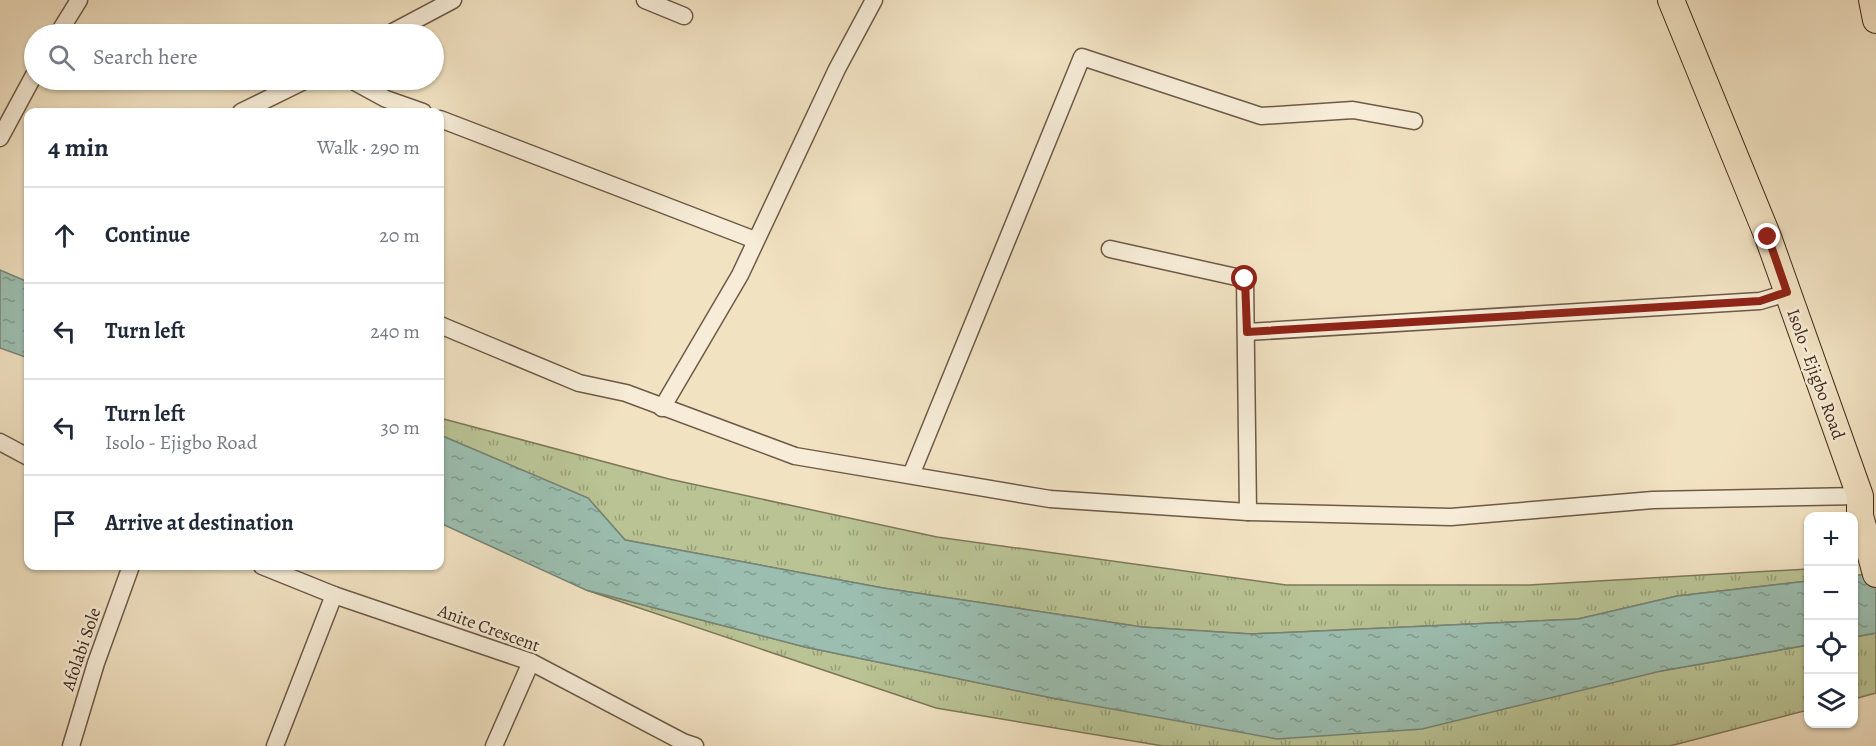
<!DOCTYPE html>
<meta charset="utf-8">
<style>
body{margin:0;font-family:Alegreya,serif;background:#f2f2f3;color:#1f2937}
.controls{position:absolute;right:18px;bottom:18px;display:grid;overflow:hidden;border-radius:12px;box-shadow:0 2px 4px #0004}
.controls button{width:54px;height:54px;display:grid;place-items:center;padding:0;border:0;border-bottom:2px solid #e0e1e3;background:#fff;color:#1f2937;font:30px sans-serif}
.stop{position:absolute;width:18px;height:18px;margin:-14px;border:4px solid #8f2418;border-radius:50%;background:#fff}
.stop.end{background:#8f2418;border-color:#fff;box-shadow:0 2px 6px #0008}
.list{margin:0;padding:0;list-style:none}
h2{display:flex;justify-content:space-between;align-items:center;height:78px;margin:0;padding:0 24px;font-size:26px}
h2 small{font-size:20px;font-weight:400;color:#747a83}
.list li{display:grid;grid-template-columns:39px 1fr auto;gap:18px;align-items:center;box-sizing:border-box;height:96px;padding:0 24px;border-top:2px solid #e0e1e3}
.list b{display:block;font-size:22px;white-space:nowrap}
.list p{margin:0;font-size:20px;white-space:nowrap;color:#747a83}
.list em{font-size:20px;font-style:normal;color:#747a83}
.icon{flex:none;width:33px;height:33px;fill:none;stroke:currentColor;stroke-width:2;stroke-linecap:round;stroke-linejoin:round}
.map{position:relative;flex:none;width:1876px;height:746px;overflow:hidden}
.search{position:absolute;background:#fff;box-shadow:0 2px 4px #0004;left:24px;top:24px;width:420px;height:66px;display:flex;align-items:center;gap:15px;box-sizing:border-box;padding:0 21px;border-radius:33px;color:#747a83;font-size:22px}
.panel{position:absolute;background:#fff;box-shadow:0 2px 4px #0004;left:24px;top:108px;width:420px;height:462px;border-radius:12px}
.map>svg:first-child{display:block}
.grass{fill:url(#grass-tufts);stroke:#7e7859;stroke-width:1.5}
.water{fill:url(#water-ripples);stroke:#778476;stroke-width:1.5}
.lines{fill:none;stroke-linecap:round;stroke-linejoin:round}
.street-casing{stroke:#6e5a47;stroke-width:19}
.primary-casing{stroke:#422c1e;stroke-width:28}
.street{stroke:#f6ecd7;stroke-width:16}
.primary{stroke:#f1e2c2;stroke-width:26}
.route{stroke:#8f2418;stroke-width:8}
.labels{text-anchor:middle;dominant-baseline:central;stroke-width:5;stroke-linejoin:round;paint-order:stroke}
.street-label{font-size:18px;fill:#422c1e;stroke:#f6ecd7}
</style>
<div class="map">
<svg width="1876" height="746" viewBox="0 0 1876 746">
<defs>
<pattern id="grass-tufts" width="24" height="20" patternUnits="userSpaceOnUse" patternTransform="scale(1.5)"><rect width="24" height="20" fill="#b9c394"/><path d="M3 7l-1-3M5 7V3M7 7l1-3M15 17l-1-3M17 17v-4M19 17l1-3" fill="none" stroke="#989f78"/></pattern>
<pattern id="water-ripples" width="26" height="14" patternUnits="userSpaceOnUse" patternTransform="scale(1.5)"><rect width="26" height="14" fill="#9bbeb0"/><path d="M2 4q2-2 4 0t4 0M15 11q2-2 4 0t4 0" fill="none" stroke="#809b8f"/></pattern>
</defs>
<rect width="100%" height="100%" fill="#f1e2c2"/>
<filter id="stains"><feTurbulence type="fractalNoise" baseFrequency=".00333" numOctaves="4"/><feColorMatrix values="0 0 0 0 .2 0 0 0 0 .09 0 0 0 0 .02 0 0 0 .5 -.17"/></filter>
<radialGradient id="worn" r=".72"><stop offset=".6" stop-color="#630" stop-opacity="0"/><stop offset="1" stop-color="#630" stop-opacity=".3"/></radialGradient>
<!-- grass -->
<g class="grass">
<path d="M440 418 669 479 937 537 1286 585H1529L1808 569V581L1677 596 1578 619 1251 634 1142 627 883 588 625 540 588 498 440 435Z"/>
<path d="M586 590 805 647 1062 700 1661 671 1808 645V710L1670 746H1163L936 708Z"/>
<path d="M1876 633V693L1854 699V637Z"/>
</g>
<!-- water -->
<g class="water">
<path d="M0 270 28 282V358L0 348Z"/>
<path d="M440 435 588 498 625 540 883 588 1142 627 1251 634 1578 619 1677 596 1808 581V645L1661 671 1422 729 1277 739 1062 700 805 647 586 590 440 523Z"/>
<path d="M1876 572V633L1854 637V576Z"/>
</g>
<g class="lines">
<!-- street casing -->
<g class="street-casing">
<g id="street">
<path d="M645 0 684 16"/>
<path d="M58 34 79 0"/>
<path d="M389 34 453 0"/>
<path d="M351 80 386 99 423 112"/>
<path d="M241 112 306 80"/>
<path d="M440 119 755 240"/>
<path d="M0 138 34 75"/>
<path d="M1110 249 1245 279 1248 512"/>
<path d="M440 325 579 383 626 393 795 456 1050 499 1248 512 1451 517 1653 500 1860 496"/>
<path d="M1247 332 1760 301 1787 293"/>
<path d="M662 408 740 275 837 69 874 0"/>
<path d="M0 442 28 457"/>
<path d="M911 475 1082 57 1261 116 1353 110 1414 121"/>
<path d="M262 566 334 595 531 662 683 742 695 746"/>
<path d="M71 746 96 663 131 566"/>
<path d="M275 746 334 595"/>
<path d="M494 746 531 662"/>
</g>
</g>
<!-- primary casing -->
<g class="primary-casing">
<g id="primary">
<path d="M1671 0 1768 237 1860 496V516L1876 574"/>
<path d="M1872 0 1876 20"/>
</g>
</g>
<!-- street -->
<use href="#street" class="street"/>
<!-- primary -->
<use href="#primary" class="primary"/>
</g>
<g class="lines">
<!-- route -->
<path class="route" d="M1245 279 1247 332 1760 301 1787 292 1768 237"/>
</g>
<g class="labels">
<!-- street labels -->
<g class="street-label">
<text transform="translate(1816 374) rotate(70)">Isolo - Ejigbo Road</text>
<text transform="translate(489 628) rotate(20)">Anite Crescent</text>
<text transform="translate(81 649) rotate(-71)">Afolabi Sole</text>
</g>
</g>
<rect width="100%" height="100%" filter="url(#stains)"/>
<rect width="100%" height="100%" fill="url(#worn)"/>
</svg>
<div class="controls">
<button>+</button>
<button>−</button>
<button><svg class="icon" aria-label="locate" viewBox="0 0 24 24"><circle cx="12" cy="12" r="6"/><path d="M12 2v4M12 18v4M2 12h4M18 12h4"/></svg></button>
<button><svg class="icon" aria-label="layers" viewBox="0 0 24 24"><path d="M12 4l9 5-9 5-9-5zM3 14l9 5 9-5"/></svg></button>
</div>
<div class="stop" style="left:1245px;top:279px"></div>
<div class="stop end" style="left:1768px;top:237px"></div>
<div class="search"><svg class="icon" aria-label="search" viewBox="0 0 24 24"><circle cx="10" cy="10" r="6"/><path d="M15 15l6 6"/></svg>Search here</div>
<section class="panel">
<h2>4 min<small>Walk · 290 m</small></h2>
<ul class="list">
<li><svg class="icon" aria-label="ahead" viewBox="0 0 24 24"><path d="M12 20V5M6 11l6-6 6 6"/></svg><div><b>Continue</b></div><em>20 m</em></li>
<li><svg class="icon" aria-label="left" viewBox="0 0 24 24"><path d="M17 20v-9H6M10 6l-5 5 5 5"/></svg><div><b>Turn left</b></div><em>240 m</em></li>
<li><svg class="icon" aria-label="left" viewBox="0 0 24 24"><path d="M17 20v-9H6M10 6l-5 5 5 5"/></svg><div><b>Turn left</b><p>Isolo - Ejigbo Road</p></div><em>30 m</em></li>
<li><svg class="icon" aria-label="arrive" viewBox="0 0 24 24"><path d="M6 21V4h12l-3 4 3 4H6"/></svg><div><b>Arrive at destination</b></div></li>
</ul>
</section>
</div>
